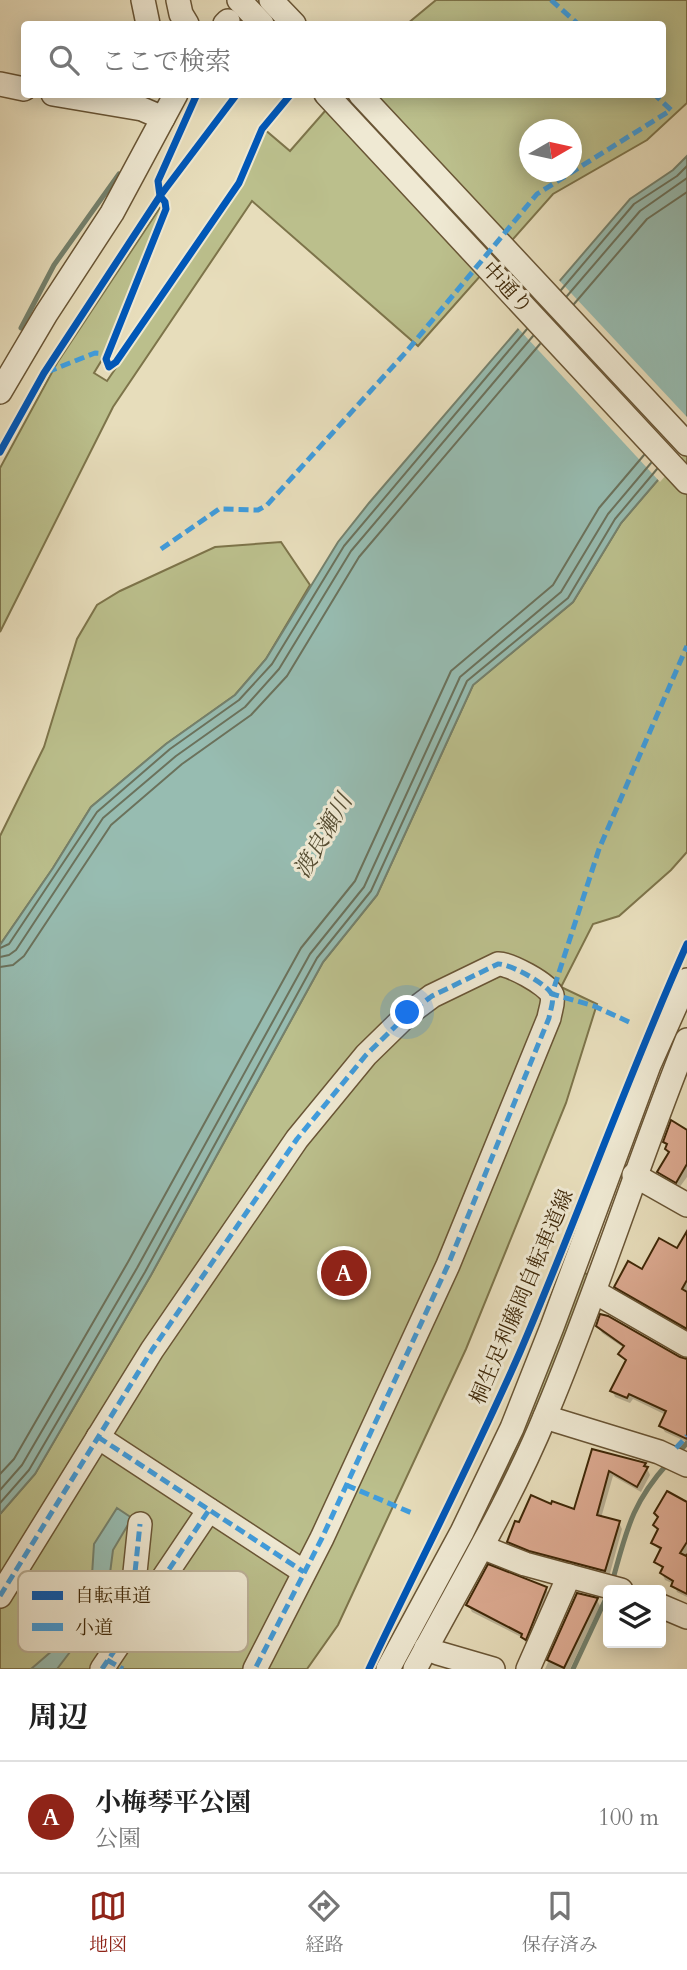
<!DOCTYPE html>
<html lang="ja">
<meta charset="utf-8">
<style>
body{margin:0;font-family:Cardo,"Noto Serif JP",serif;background:#f2f2f2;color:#222}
.controls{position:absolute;right:21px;bottom:21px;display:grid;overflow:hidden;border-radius:7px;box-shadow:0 4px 18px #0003}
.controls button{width:63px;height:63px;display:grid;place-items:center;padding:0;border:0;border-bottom:2px solid #e0e0e0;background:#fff;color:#222;font:35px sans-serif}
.compass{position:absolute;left:519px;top:119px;width:63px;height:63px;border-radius:50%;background:#fff;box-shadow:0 4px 18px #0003;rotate:81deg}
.you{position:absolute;left:408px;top:1013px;width:24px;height:24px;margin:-18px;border:5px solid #fff;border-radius:50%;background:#1a73e8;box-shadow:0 0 0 10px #1a73e833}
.badge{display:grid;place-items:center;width:46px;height:46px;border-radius:50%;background:#8f2418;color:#fff;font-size:23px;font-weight:700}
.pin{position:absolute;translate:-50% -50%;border:4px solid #fff;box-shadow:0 2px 7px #0006}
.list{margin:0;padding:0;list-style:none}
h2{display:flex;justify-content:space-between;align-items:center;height:91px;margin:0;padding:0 28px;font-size:30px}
h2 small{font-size:23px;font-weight:400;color:#767676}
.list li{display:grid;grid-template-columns:46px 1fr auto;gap:21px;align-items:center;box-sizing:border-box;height:112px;padding:0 28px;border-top:2px solid #e0e0e0}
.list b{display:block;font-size:26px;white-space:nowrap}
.list p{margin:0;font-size:23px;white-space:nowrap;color:#767676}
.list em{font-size:23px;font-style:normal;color:#767676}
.icon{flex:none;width:38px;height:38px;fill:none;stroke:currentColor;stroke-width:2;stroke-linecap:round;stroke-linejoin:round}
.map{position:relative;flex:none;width:687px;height:1669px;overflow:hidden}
.search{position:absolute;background:#fff;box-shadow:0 4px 18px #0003;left:21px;right:21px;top:21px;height:77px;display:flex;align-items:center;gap:18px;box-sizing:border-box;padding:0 24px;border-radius:7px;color:#767676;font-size:26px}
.sheet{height:203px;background:#fff}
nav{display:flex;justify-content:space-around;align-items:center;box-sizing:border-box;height:98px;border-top:2px solid #e0e0e0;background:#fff;font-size:19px;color:#767676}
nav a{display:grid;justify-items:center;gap:4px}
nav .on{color:#8f2418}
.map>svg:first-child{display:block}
.green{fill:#bbbf8c;stroke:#7d744a;stroke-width:2;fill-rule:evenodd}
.water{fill:#97bcb1;stroke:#74816d;stroke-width:2}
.pier{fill:#e7ddbb}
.shadow{fill:#0003}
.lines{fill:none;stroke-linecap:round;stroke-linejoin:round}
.shore{stroke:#6b725c;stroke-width:2}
.stream{stroke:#74816d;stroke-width:5}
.building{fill:#dcaa91;stroke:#3f2808;stroke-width:2}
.minor-casing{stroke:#695535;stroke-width:26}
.minor{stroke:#efe9d3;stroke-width:23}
.quiet{stroke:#3f9cdd;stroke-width:5;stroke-dasharray:10 5;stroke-linecap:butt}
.cycleway-casing{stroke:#efe9d3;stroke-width:11}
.cycleway{stroke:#0057b8;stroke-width:7}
.labels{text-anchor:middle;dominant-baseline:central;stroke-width:6;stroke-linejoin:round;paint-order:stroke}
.street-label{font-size:21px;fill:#3f2808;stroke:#efe9d3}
.water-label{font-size:23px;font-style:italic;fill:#554d32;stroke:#efe9d3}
.key{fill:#efe9d3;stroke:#baaf96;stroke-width:2}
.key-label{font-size:19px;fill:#3f2808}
</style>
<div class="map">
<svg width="687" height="1669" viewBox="0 0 687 1669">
<rect width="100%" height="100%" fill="#e7ddbb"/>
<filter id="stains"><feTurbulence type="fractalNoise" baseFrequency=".00286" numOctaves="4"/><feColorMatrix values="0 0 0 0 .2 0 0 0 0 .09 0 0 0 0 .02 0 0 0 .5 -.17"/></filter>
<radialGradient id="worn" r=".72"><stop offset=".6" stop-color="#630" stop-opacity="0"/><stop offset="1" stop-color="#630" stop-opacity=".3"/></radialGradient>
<!-- green -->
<g class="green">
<path d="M436 0H687V103L647 140 553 194 418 346 252 201 113 407 0 632V468L57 363 161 206 163 209 106 353 94 373 107 381 242 184 264 129 290 151 339 95 662 94V24H407ZM530 130H572V172H530Z"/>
<path d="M687 446V852L671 870 619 916 593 924 561 987 597 1004 566 1103 466 1349 338 1625 307 1669H0V1514L35 1474 151 1275 323 962 377 895 473 685 573 602 621 523Z"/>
<path d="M281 542 310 585 266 659 235 695 166 744 91 807 53 868 0 945V836L44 747 77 639 97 605 120 591 215 547Z"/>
<path d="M584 1273 590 1275 537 1411 493 1497 533 1405Z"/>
</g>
<!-- water -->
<g class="water">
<path d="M687 156V446L621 523 573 602 473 685 377 895 323 962 151 1275 35 1474 0 1514V945L53 868 91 807 166 744 235 695 266 659 338 542 369 503 630 199 673 170Z"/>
<path d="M117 1508 132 1518 113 1550 109 1581 99 1606 86 1631 57 1669H31L53 1650 77 1616 92 1575 94 1544Z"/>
</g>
<!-- pier -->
<path class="pier" d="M557 278 687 417V451L660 482 516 326Z"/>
<!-- shadow -->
<g class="shadow">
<path d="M687 1132V1177L679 1188 662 1178 659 1172 670 1154 665 1142Z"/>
<path d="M687 1235V1332L620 1293 616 1287 677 1251Z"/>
<path d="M598 1326 680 1359H687V1442L665 1432 661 1426 666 1415 633 1399 630 1403 615 1397 612 1390 626 1362 620 1354 624 1348 602 1333Z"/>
<path d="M593 1451 645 1464 650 1475 641 1492 613 1476 601 1518 619 1523 622 1529 609 1577 534 1557 512 1548 509 1542 520 1525 552 1506 575 1511Z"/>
<path d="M687 1504V1597L677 1592 674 1584 665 1580 662 1573 663 1570 656 1562 661 1552 653 1543 658 1532 655 1525Z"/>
<path d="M546 1589 550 1596 527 1645 523 1638 472 1612 468 1605Z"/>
<path d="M578 1595 597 1600 600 1606 570 1669H545Z"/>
</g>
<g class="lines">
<!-- shore -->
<g class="shore">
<path d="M561 290 634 204 677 176 687 166"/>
<path d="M567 296 640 211 687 178"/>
<path d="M574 304 647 219 687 192"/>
<path d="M0 948 9 944 97 812 170 749 239 700 272 664 344 546 527 329"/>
<path d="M0 957 9 955 16 950 103 818 176 756 245 707 279 669 351 551 533 336"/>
<path d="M0 967 13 965 24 956 111 825 182 764 251 715 287 676 359 557 540 344"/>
<path d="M0 1474 14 1459 128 1262 301 948 355 881 451 671 553 585 599 508 644 455"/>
<path d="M0 1490 22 1465 137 1268 310 954 364 887 460 677 561 592 608 514 651 463"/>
<path d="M0 1503 29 1470 145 1272 317 958 371 891 467 681 568 598 615 519 657 469"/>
</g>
<!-- stream -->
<g class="stream">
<path d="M21 328 54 265 119 174"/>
<path d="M679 1452 687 1443"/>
<path d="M613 1579C627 1529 632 1503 668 1463"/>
<path d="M573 1669 608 1594"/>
</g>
</g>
<!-- building -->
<g class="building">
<path d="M671 1120 687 1130V1164L676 1183 657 1172 669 1152 665 1149 667 1144 663 1142Z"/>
<path d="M687 1231V1280L682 1289 687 1292V1329L614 1287 628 1261 642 1269 659 1238 677 1248Z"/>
<path d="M600 1314 608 1316 680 1357 687 1359V1439L659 1426 666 1411 629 1394 627 1398 610 1391 626 1360 618 1354 624 1346 596 1326Z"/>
<path d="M592 1449 646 1463 644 1466 648 1467 637 1487 609 1471 597 1515 620 1521 605 1571 529 1551 507 1542 515 1521 519 1522 531 1495 551 1504 552 1501 574 1509Z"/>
<path d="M667 1491 687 1502V1542L680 1553 686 1556 687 1554V1594L671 1586 673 1581 660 1573 663 1567 654 1562 661 1548 651 1543 658 1529 653 1525 658 1517 654 1513Z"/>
<path d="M488 1564 547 1587 526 1640 521 1637 522 1634 466 1605Z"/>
<path d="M577 1593 598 1598 564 1668 547 1660Z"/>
</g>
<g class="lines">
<!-- minor casing -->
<g class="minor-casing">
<g id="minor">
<path d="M143 0 148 24"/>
<path d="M178 0 181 14 187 24"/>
<path d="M239 0 262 24"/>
<path d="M271 0 294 24"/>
<path d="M225 24 228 21"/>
<path d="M0 84 24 89"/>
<path d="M53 94 142 109 163 118"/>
<path d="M326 94 687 482"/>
<path d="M360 94 687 444"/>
<path d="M0 392 46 314 112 213 176 94"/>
<path d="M634 1175 687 1205"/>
<path d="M595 1292 687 1345"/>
<path d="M545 1417 659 1452 687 1465"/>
<path d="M98 1437 304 1572"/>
<path d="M482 1547 525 1564 621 1590"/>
<path d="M0 1596 152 1350 297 1139 366 1055 408 1014 432 996 498 964C508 963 548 984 552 995 554 1002 550 1011 549 1018L448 1265 322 1538 255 1669"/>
<path d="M661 1606 687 1617"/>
<path d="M118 1630 134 1582 140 1524"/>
<path d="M426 1648 438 1653 493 1669"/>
<path d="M102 1669 209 1510"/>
<path d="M388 1669 462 1532 512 1428 552 1327 649 1065 687 980"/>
<path d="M415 1669C460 1584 510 1502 546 1414 598 1291 637 1164 687 1040"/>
<path d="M528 1669 569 1576"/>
</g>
</g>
<!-- minor -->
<use href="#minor" class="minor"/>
<!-- quiet -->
<g class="quiet">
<path d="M551 0 578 24"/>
<path d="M47 372 95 353 108 354"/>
<path d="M161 549 219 509 258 510 267 505 406 352 537 194 671 110 654 94"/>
<path d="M629 1022 594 1006 552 994 599 849 687 646"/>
<path d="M98 1437 304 1572"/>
<path d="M676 1448 687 1436"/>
<path d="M346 1485 412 1513"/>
<path d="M0 1596 152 1350 297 1139 366 1055 408 1014 432 996 498 964C508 963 548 984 552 995 554 1002 550 1011 549 1018L448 1265 322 1538 255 1669"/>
<path d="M114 1643 134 1582 140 1524"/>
<path d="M107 1660 123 1669"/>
<path d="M102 1669 209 1510"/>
</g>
<!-- cycleway casing -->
<g class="cycleway-casing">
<g id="cycleway">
<path d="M237 94 160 196 165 202 166 209 106 359 109 367 116 362 239 183 262 129 291 94"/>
<path d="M0 452 44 373 160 196 158 181 197 94"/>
<path d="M369 1669C419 1563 473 1459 520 1352 578 1217 627 1078 687 944"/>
</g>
</g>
<!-- cycleway -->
<use href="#cycleway" class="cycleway"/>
</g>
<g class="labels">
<!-- street labels -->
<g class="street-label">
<text transform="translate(507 288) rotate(47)">中通り</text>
<text transform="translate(522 1297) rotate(-67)">桐生足利藤岡自転車道線</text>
</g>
<!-- water labels -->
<g class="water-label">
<text transform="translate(323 836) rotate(-60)">渡良瀬川</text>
</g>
</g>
<!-- legend -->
<rect x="18" y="1571" width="230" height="81" rx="10" class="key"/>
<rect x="32" y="1591" width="31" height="9" fill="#0057b8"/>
<rect x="32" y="1623" width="31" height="8" fill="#3f9cdd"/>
<g class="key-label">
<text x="75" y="1602">自転車道</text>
<text x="75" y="1634">小道</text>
</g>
<rect width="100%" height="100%" filter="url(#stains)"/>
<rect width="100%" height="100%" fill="url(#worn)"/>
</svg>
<div class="controls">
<button><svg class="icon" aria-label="layers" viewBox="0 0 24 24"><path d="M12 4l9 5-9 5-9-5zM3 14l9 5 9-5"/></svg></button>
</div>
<svg class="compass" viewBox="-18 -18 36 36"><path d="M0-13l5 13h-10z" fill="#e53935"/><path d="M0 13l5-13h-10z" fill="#767676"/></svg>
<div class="you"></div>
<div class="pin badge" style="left:344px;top:1273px">A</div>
<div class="search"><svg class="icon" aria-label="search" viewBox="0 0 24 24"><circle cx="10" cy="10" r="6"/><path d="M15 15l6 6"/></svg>ここで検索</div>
</div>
<section class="sheet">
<h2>周辺<small></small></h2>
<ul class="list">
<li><span class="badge">A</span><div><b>小梅琴平公園</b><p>公園</p></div><em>100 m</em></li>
</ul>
</section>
<nav>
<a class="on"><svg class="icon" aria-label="map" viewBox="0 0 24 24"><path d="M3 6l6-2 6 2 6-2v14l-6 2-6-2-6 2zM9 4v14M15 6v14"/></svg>地図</a>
<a><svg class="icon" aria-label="directions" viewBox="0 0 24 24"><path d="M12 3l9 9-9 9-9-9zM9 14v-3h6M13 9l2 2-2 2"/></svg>経路</a>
<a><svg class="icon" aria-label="saved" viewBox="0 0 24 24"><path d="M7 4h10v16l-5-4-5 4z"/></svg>保存済み</a>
</nav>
